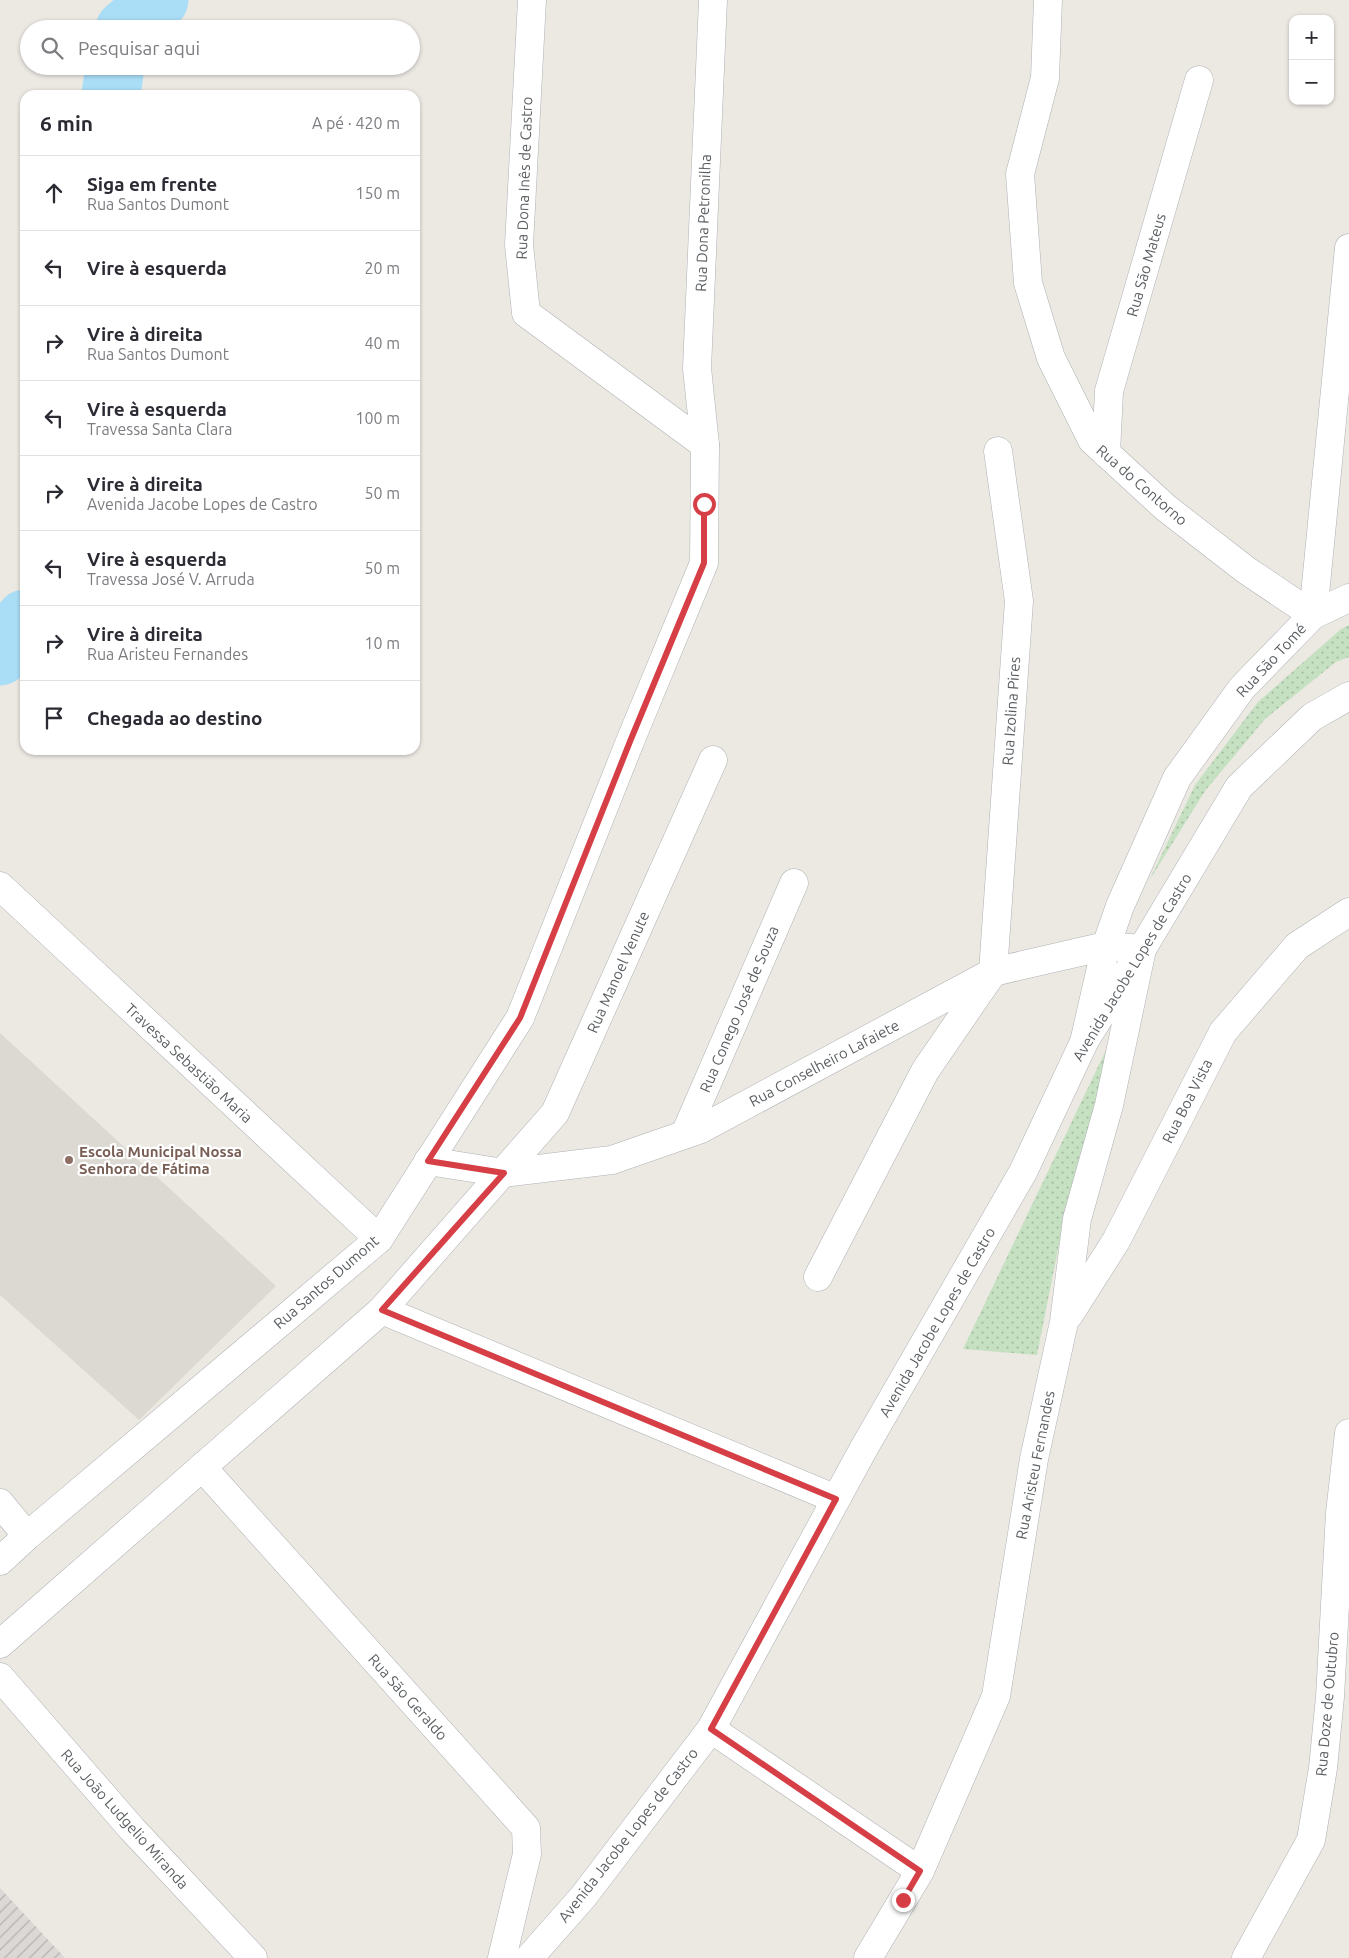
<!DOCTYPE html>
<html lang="pt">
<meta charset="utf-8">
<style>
body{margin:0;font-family:Ubuntu,sans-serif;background:#f2f2f3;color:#2b2b33}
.controls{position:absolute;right:15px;top:15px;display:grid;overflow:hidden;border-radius:10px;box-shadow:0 1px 4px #0004}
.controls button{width:45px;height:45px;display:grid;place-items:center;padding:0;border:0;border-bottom:1px solid #e1e1e2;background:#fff;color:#2b2b33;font:25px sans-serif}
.stop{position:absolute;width:15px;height:15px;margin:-11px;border:4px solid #d73f46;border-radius:50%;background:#fff}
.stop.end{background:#d73f46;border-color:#fff;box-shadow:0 1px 5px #0008}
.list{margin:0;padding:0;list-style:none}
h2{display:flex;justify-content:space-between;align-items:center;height:65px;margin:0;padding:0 20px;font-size:21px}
h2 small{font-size:16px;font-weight:400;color:#7c7c81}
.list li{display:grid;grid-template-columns:32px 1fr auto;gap:15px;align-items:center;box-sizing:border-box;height:75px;padding:0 20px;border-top:1px solid #e1e1e2}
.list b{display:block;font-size:19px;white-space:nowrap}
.list p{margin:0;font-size:16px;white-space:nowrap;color:#7c7c81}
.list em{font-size:16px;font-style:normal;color:#7c7c81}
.icon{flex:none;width:28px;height:28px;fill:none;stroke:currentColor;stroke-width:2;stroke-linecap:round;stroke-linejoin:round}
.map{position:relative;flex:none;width:1349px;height:1958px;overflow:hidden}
.search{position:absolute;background:#fff;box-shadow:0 1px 4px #0004;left:20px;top:20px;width:400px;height:55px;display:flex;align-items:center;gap:12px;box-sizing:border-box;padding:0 18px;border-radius:28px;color:#7c7c81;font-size:19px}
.panel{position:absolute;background:#fff;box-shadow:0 1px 4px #0004;left:20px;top:90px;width:400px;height:665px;border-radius:15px}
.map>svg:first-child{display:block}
.industrial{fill:url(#industrial-furrows)}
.education{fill:#dcd8d2}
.grass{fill:url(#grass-dots)}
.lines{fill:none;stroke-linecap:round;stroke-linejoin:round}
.river{stroke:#aadef6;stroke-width:59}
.street-casing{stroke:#afb1b4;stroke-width:29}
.secondary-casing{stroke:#b0b3b7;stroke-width:29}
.street{stroke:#fff;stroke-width:28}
.secondary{stroke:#fff;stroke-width:28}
.route{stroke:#d73f46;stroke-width:6}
.education-dot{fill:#8d6e63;stroke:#fff;stroke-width:2}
.labels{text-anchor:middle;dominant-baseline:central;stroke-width:4.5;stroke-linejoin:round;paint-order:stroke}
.street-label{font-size:15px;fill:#5b5f62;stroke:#fff}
.education-label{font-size:15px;font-weight:bold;fill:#785e54;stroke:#fff;text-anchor:start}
</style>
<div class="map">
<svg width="1349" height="1958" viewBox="0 0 1349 1958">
<defs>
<pattern id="industrial-furrows" width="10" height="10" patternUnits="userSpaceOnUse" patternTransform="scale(1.25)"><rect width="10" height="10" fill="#dbd8d5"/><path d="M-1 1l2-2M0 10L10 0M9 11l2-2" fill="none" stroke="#b5b2b0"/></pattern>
<pattern id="grass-dots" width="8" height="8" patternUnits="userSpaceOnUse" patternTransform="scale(1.25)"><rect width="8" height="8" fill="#c6e1c2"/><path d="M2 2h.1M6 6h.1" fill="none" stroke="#a4baa1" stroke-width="1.8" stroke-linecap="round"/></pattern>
</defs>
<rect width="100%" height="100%" fill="#ece9e3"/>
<!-- industrial -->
<path class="industrial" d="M0 1888 65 1958H0Z"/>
<!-- education -->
<path class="education" d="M0 1033 276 1286 139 1420 0 1295Z"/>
<!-- grass -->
<g class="grass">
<path d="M1349 625V657L1336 662 1265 719 1205 791 1149 881 1195 785 1258 702 1341 629Z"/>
<path d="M1106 1050 1112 1053 1065 1214 1037 1355 963 1349Z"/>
</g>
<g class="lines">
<!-- river -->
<g class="river">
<path d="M125 29 159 0"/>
<path d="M111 95 115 66"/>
<path d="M0 656 13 645 25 619"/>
</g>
<!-- street casing -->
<g class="street-casing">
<g id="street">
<path d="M532 0 519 245 526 313 705 445"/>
<path d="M1048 0 1045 78 1020 174 1028 283 1051 358 1092 440 1166 508 1246 570 1313 615 1349 598"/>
<path d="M1106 453 1109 391 1199 80"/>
<path d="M0 886 379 1239"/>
<path d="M1085 1038 1106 946 1120 906 1177 778 1242 688 1313 615 1349 248"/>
<path d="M685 1134 794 883"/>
<path d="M428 1161 504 1173 612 1160 701 1129 993 972 1106 946 1142 949 1109 1105 1077 1219 1064 1322 1034 1459 996 1696 920 1871 868 1958"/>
<path d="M818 1277 925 1071 993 972 1019 601 998 451"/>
<path d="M382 1310 836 1499"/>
<path d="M1069 1315 1116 1241 1223 1032 1297 946 1349 912"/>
<path d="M202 1467 526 1828 527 1854 502 1958"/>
<path d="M0 1503 27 1536"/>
<path d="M0 1561 27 1536 379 1239 520 1018 631 739 704 563 705 445 697 368 713 0"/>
<path d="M0 1644 382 1310 555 1113 713 760"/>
<path d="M0 1677 132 1829 253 1958"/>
<path d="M711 1729 920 1871"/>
<path d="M1246 1958 1311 1840 1323 1768 1330 1697 1340 1513 1349 1433"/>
</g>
</g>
<!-- secondary casing -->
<g class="secondary-casing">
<path id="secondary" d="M529 1958 583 1897 711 1729 864 1448 1023 1172 1085 1040 1142 949 1239 787 1312 717 1349 696"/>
</g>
<!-- street -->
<use href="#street" class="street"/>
<!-- secondary -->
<use href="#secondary" class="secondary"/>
</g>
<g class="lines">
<!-- route -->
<path class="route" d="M704 504V563L631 739 520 1018 428 1161 504 1173 382 1310 836 1499 711 1729 920 1871 903 1900"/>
</g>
<!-- markers -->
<circle class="education-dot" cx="69" cy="1160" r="5"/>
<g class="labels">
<!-- street labels -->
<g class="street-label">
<text transform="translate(524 178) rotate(-88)">Rua Dona Inês de Castro</text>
<text transform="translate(703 223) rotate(-88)">Rua Dona Petronilha</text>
<text transform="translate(1146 265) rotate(-74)">Rua São Mateus</text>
<text transform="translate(1142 485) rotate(41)">Rua do Contorno</text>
<text transform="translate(1271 660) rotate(-47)">Rua São Tomé</text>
<text transform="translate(1011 711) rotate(-86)">Rua Izolina Pires</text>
<text transform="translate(1132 967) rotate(-59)">Avenida Jacobe Lopes de Castro</text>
<text transform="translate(618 972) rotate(-66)">Rua Manoel Venute</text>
<text transform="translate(739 1009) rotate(-67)">Rua Conego José de Souza</text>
<text transform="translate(189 1063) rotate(43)">Travessa Sebastião Maria</text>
<text transform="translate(824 1063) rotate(-28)">Rua Conselheiro Lafaiete</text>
<text transform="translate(1187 1101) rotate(-63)">Rua Boa Vista</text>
<text transform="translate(326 1282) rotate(-41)">Rua Santos Dumont</text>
<text transform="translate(937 1322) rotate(-60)">Avenida Jacobe Lopes de Castro</text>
<text transform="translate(1035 1465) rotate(-79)">Rua Aristeu Fernandes</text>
<text transform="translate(408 1697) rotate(48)">Rua São Geraldo</text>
<text transform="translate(1327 1704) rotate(-85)">Rua Doze de Outubro</text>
<text transform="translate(125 1819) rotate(48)">Rua João Ludgelio Miranda</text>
<text transform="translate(628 1835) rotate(-52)">Avenida Jacobe Lopes de Castro</text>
</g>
<!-- education labels -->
<g class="education-label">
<text x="79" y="1151">Escola Municipal Nossa<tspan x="79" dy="17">Senhora de Fátima</tspan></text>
</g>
</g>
</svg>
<div class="controls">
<button>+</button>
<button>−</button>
</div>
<div class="stop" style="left:704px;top:504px"></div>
<div class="stop end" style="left:903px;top:1900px"></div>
<div class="search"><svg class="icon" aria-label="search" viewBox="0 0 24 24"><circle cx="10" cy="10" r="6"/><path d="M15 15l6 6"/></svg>Pesquisar aqui</div>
<section class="panel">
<h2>6 min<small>A pé · 420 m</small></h2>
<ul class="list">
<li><svg class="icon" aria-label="ahead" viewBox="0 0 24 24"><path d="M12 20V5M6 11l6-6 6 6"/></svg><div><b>Siga em frente</b><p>Rua Santos Dumont</p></div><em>150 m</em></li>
<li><svg class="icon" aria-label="left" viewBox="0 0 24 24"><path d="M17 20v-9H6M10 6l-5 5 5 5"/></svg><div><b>Vire à esquerda</b></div><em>20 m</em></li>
<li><svg class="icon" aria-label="right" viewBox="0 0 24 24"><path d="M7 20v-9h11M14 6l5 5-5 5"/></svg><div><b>Vire à direita</b><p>Rua Santos Dumont</p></div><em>40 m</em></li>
<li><svg class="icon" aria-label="left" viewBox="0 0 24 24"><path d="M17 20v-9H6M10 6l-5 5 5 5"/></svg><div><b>Vire à esquerda</b><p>Travessa Santa Clara</p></div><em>100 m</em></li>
<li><svg class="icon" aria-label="right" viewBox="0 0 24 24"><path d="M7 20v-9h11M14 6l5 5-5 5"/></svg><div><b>Vire à direita</b><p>Avenida Jacobe Lopes de Castro</p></div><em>50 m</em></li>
<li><svg class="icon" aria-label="left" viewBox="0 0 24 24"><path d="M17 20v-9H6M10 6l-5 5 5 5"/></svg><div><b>Vire à esquerda</b><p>Travessa José V. Arruda</p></div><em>50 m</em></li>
<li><svg class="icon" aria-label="right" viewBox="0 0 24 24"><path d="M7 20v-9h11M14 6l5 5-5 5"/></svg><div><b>Vire à direita</b><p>Rua Aristeu Fernandes</p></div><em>10 m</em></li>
<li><svg class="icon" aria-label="arrive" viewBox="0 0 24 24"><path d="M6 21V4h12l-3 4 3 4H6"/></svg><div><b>Chegada ao destino</b></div></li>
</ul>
</section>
</div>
